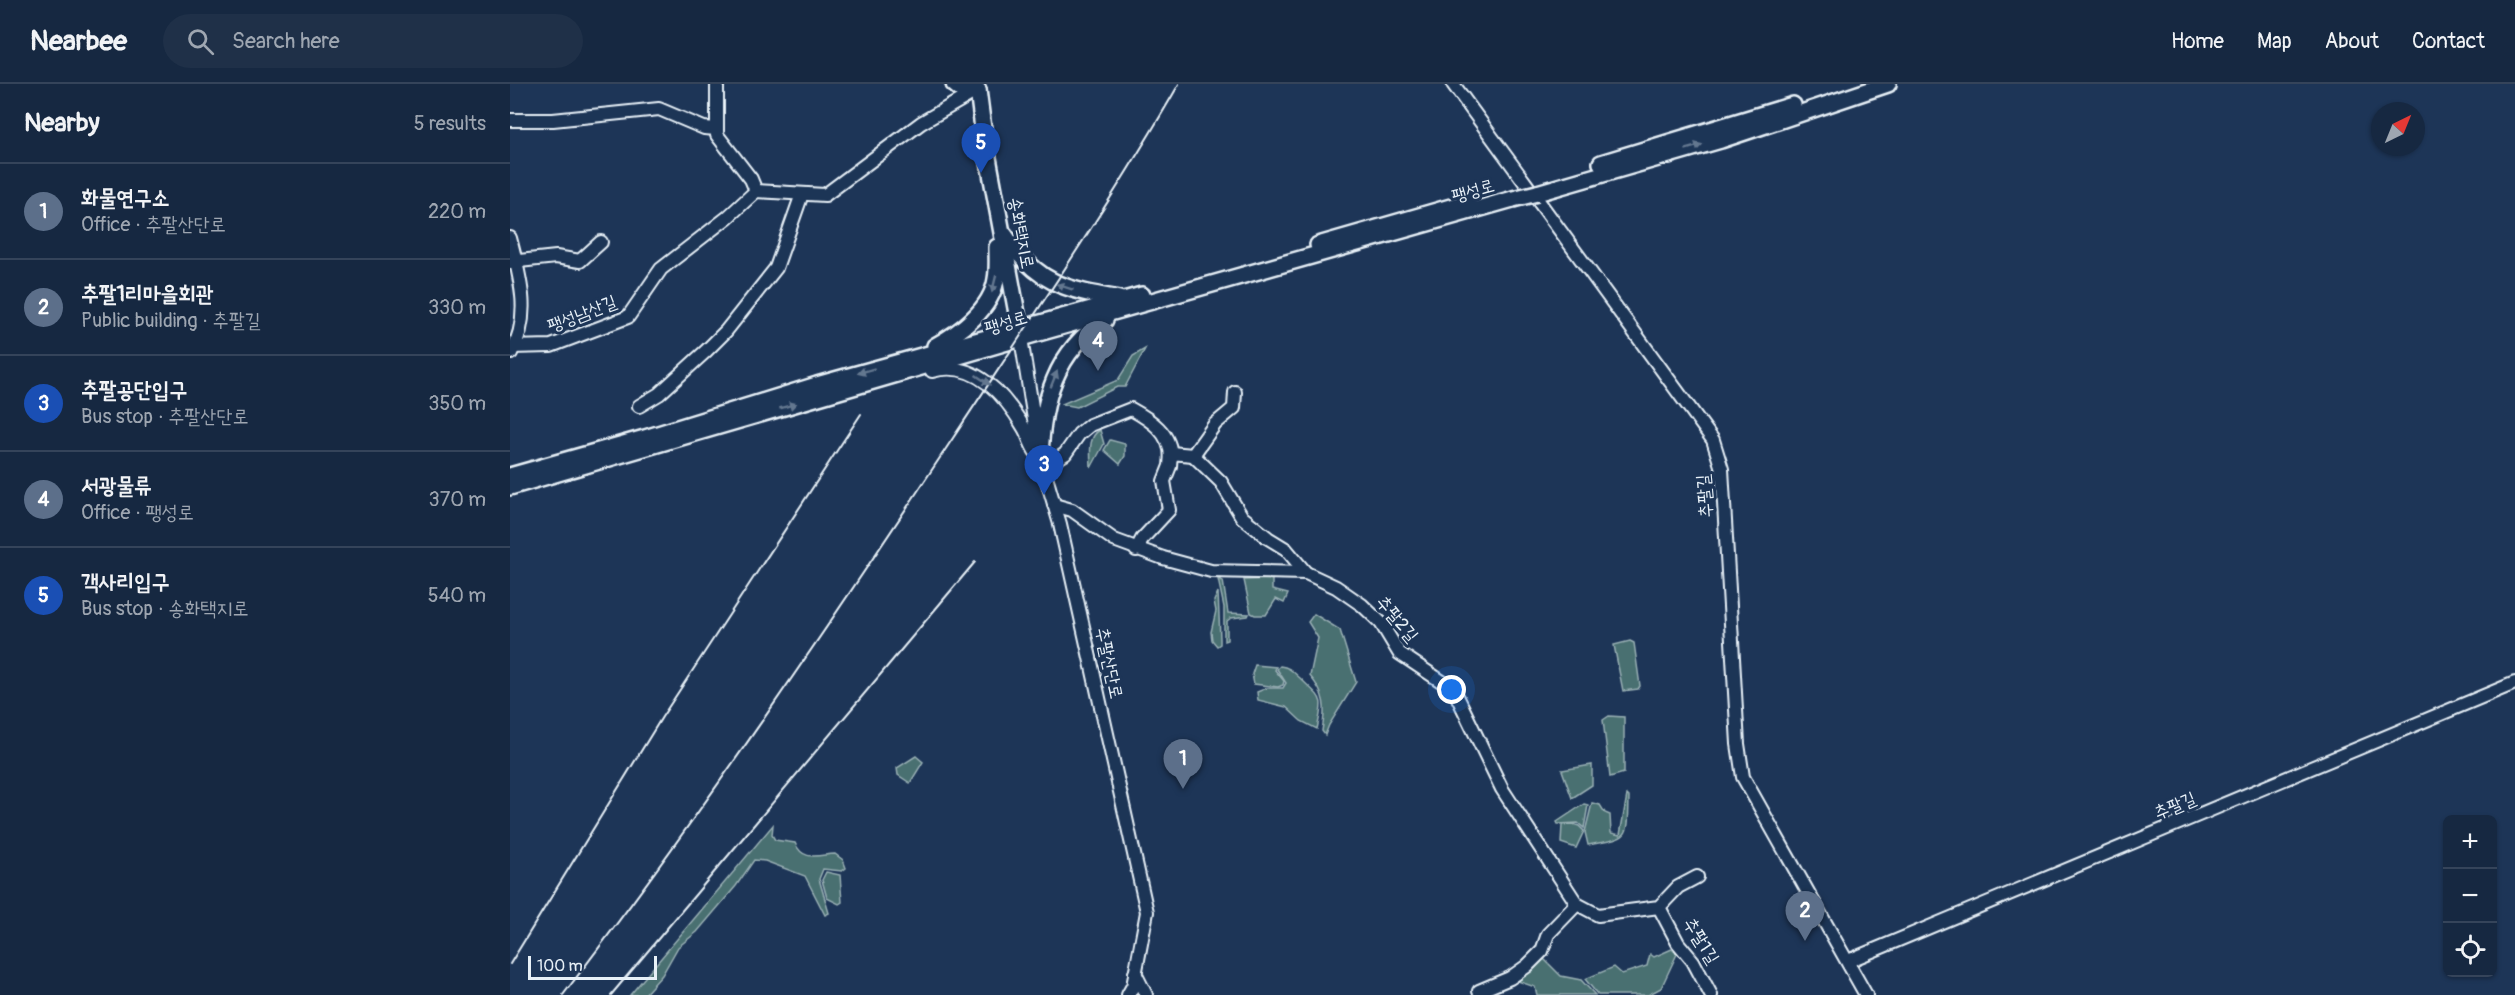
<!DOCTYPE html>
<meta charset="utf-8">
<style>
body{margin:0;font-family:Pangolin,"Poor Story",sans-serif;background:#1f3048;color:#f1f3f6}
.controls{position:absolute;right:18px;bottom:18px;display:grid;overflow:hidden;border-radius:9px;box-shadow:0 2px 4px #0004}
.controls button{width:54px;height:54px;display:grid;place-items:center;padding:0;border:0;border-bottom:2px solid #35445a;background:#162841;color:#f1f3f6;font:30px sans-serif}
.compass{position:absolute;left:1861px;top:18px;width:54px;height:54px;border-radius:50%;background:#162841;box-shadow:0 2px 4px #0004;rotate:43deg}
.scale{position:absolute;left:18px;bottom:15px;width:129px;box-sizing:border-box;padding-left:6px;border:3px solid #e8f1f8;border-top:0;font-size:16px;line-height:21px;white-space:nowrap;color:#e8f1f8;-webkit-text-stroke:4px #1d3557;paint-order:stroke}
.you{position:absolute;left:942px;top:606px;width:21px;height:21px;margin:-15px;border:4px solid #fff;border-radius:50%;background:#1a73e8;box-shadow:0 0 0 9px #1a73e833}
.badge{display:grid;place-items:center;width:39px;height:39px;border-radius:50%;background:#8abfa5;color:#fff;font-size:20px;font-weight:700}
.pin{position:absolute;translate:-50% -50px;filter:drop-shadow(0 2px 3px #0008)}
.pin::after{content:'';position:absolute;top:32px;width:21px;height:18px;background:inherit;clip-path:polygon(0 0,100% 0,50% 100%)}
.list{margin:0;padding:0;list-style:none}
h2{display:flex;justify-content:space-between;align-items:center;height:78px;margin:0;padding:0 24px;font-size:26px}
h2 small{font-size:20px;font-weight:400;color:#9ea6b1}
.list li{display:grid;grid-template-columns:39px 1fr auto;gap:18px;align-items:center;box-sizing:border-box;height:96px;padding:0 24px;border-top:2px solid #35445a}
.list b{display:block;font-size:22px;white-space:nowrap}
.list p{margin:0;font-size:20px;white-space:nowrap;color:#9ea6b1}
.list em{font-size:20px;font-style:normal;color:#9ea6b1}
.icon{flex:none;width:33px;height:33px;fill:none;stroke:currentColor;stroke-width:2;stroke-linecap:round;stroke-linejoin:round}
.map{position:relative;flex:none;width:2005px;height:911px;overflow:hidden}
header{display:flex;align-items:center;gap:36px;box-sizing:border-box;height:84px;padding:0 30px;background:#162841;border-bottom:2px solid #35445a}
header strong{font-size:28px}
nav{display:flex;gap:33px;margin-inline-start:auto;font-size:21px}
.search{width:420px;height:54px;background:#1f3048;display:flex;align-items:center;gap:15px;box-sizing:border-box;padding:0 21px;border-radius:33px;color:#9ea6b1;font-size:22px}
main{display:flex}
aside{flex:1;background:#162841}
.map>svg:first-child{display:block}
.green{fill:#4a6f71;stroke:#99b0b4;stroke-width:1.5}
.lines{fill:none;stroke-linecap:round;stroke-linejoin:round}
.minor-casing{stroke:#e8f1f8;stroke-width:16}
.major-casing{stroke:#e8f1f8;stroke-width:20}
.minor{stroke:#1d3557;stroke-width:12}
.major{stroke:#1d3557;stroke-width:15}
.rail{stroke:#e8f1f8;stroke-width:2}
.major-bridge-casing{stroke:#e8f1f8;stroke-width:20;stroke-linecap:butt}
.major-bridge{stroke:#1d3557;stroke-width:15}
.oneway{fill:#64778f}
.labels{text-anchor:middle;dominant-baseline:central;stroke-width:6;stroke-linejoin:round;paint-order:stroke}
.street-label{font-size:18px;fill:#e8f1f8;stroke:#1d3557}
</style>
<header>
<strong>Nearbee</strong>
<div class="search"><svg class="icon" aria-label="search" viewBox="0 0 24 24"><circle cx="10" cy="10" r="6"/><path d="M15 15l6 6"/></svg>Search here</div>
<nav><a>Home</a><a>Map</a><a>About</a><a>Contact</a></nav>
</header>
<main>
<aside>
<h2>Nearby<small>5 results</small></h2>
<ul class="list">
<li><span class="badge" style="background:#5c6f8a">1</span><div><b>화물연구소</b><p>Office · 추팔산단로</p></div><em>220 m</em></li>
<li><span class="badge" style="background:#5c6f8a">2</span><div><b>추팔1리마을회관</b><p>Public building · 추팔길</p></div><em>330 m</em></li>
<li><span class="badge" style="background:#1a4fb4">3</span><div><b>추팔공단입구</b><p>Bus stop · 추팔산단로</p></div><em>350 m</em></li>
<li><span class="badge" style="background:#5c6f8a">4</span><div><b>서광물류</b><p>Office · 팽성로</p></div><em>370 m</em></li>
<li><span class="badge" style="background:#1a4fb4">5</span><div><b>객사리입구</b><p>Bus stop · 송화택지로</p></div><em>540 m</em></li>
</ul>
</aside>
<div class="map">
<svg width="2005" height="911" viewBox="0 0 2005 911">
<rect width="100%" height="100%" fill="#1d3557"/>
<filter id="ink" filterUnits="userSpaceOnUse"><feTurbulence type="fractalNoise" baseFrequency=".0167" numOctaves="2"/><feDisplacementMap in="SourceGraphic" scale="12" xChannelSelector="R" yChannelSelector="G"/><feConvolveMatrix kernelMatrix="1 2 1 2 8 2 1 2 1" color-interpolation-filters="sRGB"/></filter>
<g filter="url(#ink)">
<!-- green -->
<g class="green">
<path d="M635 265 615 303H607L567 323 552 320 608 296 623 272Z"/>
<path d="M590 346 594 360 581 384C581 371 577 353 590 346Z"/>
<path d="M600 356 615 360V372L610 380 594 366Z"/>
<path d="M708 495 713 497 718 529 739 530 738 532 721 534 717 537V556L714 557V523Z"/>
<path d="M762 495V506L778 510 774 519 766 515 756 531H745L741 529 734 496Z"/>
<path d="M708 508 710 555V560L707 562 702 556 701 548 706 527 704 517Z"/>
<path d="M804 530 830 546 846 598 819 641 815 651 812 647C816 624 816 611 800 592L808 554 798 538Z"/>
<path d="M1120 557 1124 559 1130 602 1128 605 1113 607 1104 561Z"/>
<path d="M745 581 766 583 765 586 774 597 773 601 768 603 744 600 742 590Z"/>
<path d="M770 582C780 583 783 588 790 594 812 616 815 611 807 645L791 637 776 623 748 616 747 608 757 604H773L776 599 767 585Z"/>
<path d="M1099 632 1114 633V689L1100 693 1093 636Z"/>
<path d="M406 672 413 678 400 699 388 691 387 684Z"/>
<path d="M1082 681V701L1062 714 1052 686Z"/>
<path d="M1117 711 1119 713C1118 756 1121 753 1078 761L1075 748 1082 719 1090 721 1095 729 1100 731 1101 749 1110 751Z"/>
<path d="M1074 720 1078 721 1074 744 1068 739 1048 740 1047 738Z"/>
<path d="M1063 740 1069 742 1074 747 1066 764 1051 759 1052 741Z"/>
<path d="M263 741 262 751 265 756 285 759C293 778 308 771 325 770L333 776 336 784 332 787 313 785 309 795 319 829 315 831 295 792 255 777 244 776 226 802 187 848 168 863 152 891 134 911H120Z"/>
<path d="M316 788 330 791 332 818 329 820 317 814 312 796Z"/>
<path d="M1162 865 1167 870 1151 904 1138 911H1088L1075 895 1104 883 1112 890 1137 882 1140 870 1144 873Z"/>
<path d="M1034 875 1051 892 1071 896 1085 911H1027L1025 903 1005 896Z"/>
</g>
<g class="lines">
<!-- minor casing -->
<g class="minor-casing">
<g id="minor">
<path d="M207 0V51L241 95 246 107"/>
<path d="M943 0 1203 356 1212 385 1228 660 1233 693 1356 911"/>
<path d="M0 36H43L149 25 194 44 207 45"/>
<path d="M0 154C10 193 22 232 1 269"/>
<path d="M0 178 46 173 70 177 91 158"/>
<path d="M511 254 530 373 550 440 637 828 623 902 618 911"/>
<path d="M0 263 41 262 118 233 151 185 218 133 246 107 315 111 411 39 468 6"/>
<path d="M422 287C464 275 495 311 514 344 519 352 522 366 529 372 532 375 539 376 542 378L555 370 569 350 580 341 621 325C641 336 661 349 661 374"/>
<path d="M129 322 149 310 196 267 216 247 266 184 292 110"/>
<path d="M683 371 711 398 732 433 758 454 776 465 796 489"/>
<path d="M544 421 562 426 604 456 653 474 701 487 796 489 826 503 852 521 871 539 889 569 937 601 947 612 992 705 1067 820 1088 831 1149 823 1168 803 1187 793"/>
<path d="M626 466 632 455 659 426 654 397 660 382 661 369 683 371 705 340 724 324 725 308"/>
<path d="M1149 823 1168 859 1183 877 1201 911"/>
<path d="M1338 877 2005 599"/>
<path d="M625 889 636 911"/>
<path d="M969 907 1000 894 1017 882 1032 867 1038 850 1067 820"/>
</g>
</g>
<!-- major casing -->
<g class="major-casing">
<g id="major">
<path d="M444 0 450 5 468 6"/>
<path d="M468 6 474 52 511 251"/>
<path d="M1091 79 1283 21"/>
<path d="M1027 109 1211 56 1378 0"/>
<path d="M494 150C527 200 554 205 609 215"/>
<path d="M808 161 958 118"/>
<path d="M425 262C449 249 482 225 486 195 488 185 487 173 487 163"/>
<path d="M530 373C532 318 545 267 595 236"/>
<path d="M0 392 135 354 307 301 632 211"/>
<path d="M0 403 511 254 1003 115"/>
</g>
</g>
<!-- minor -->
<use href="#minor" class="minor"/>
<!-- major -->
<use href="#major" class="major"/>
<!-- rail -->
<g class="rail">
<path d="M0 880 152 633 351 330"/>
<path d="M53 911C191 731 318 543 443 354 520 237 599 122 669 0"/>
<path d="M101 911 465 478"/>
</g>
<!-- major-bridge casing -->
<g class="major-bridge-casing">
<path id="major-bridge" d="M1003 115 1027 109"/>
</g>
<!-- major-bridge -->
<use href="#major-bridge" class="major-bridge"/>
</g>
<!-- one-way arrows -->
<defs><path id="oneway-solid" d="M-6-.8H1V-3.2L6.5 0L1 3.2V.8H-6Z" transform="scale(1.5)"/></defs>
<g class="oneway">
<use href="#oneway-solid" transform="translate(1184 63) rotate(-16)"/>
<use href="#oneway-solid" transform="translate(484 200) rotate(104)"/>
<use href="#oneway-solid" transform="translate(555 203) rotate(-161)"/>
<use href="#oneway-solid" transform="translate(356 287) rotate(164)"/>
<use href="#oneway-solid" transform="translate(544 295) rotate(-68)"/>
<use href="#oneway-solid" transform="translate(473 296) rotate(34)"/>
<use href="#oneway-solid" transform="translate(278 322) rotate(-16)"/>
</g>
</g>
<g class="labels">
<!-- street labels -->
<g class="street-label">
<text transform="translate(963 107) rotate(-16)">팽성로</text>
<text transform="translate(511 149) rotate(79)">송화택지로</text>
<text transform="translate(72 230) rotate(-21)">팽성남산길</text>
<text transform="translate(496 239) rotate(-17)">팽성로</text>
<text transform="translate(1195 412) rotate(-95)">추팔길</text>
<text transform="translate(887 535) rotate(50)">추팔2길</text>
<text transform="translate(599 579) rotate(78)">추팔산단로</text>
<text transform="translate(1665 722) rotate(-23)">추팔길</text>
<text transform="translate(1191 857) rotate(58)">추팔1길</text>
</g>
</g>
</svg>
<div class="controls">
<button>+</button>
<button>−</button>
<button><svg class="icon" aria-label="locate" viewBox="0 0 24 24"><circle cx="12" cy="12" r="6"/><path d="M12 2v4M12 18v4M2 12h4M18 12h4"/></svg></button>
</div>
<svg class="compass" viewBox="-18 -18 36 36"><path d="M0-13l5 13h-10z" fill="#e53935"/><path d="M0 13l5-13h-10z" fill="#9ea6b1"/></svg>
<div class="scale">100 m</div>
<div class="you"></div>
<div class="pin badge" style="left:673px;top:705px;background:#5c6f8a">1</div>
<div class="pin badge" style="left:1295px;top:857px;background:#5c6f8a">2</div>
<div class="pin badge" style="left:534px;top:411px;background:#1a4fb4">3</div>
<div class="pin badge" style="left:588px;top:287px;background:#5c6f8a">4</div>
<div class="pin badge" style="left:471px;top:89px;background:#1a4fb4">5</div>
</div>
</main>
